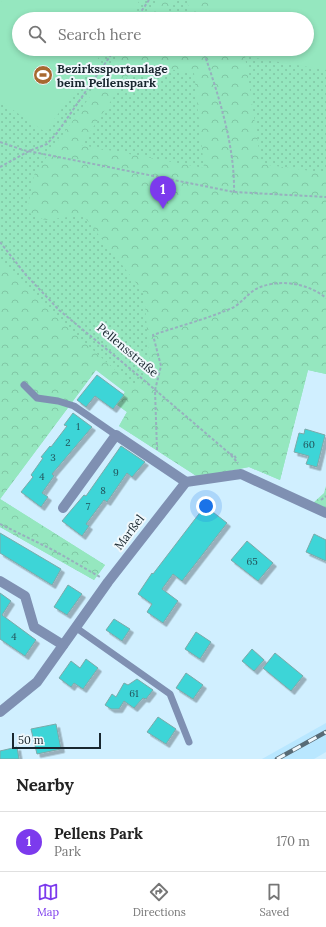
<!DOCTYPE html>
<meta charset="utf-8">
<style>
body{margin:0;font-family:Lora,serif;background:#f2f2f2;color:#222}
.scale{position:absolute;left:12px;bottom:10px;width:89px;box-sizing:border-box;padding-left:4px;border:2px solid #19272f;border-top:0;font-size:11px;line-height:14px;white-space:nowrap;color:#19272f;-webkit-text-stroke:3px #f0f8fc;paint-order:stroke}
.you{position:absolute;left:206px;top:506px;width:14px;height:14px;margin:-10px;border:3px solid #fff;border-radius:50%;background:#1a73e8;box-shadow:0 0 0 6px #1a73e833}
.badge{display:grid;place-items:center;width:26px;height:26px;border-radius:50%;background:#7c3aed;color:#fff;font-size:13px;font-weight:700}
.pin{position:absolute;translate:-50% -33px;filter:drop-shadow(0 1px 2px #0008)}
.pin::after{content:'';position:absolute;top:21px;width:14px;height:12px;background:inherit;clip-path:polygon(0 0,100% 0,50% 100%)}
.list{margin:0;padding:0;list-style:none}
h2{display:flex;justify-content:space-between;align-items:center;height:52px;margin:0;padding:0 16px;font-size:17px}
h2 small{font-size:13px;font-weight:400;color:#767676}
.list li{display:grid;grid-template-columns:26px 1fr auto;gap:12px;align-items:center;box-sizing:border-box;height:60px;padding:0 16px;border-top:1px solid #e0e0e0}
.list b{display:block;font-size:15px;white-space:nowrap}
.list p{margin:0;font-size:13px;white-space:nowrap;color:#767676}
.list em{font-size:13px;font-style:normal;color:#767676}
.icon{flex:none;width:22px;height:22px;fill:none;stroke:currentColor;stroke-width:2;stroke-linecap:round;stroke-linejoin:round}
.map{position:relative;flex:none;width:326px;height:759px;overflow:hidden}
.search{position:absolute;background:#fff;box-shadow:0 2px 6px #0003;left:12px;right:12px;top:12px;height:44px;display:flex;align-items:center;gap:10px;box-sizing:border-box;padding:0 14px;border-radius:22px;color:#767676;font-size:15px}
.sheet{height:112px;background:#fff}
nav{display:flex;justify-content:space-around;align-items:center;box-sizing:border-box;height:56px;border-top:1px solid #e0e0e0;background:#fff;font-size:11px;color:#767676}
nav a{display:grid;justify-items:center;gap:2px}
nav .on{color:#7c3aed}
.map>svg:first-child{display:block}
.built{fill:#b9e7ff}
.grass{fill:url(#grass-dots);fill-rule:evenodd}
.forest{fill:url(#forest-crowns);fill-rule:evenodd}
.garden{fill:#95e7bf}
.building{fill:#3dd5d7;stroke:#7ca9a9;filter:url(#shadow)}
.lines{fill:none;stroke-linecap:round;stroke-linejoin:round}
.path{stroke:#97b0be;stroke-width:2;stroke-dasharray:3 2;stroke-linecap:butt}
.service{stroke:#7f90b2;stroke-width:7}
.minor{stroke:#7f90b2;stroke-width:10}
.rail-casing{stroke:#586b76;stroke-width:4.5}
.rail{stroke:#f0f8fc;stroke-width:3;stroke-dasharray:9;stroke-linecap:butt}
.labels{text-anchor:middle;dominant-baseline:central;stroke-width:4;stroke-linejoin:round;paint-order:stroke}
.number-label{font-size:10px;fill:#225259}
.poi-label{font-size:12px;font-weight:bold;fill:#19272f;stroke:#f0f8fc;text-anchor:start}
.street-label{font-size:12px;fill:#19272f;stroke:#f0f8fc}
</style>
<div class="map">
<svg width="326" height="759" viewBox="0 0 326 759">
<defs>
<pattern id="grass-dots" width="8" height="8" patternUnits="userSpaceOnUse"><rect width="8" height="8" fill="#95e7bf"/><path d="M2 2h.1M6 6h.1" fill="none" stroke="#80c6a4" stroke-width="1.8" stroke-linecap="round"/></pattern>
<pattern id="forest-crowns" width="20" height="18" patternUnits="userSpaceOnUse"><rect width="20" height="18" fill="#95e7bf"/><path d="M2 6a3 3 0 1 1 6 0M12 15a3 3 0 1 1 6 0" fill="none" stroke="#80c6a4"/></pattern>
<filter id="shadow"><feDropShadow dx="3.5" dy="3.5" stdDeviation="0" flood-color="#0004"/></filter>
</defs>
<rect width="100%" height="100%" fill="#d0efff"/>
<!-- built -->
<path class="built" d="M326 723V752L314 759H262Z"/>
<!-- grass -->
<path class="grass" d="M0 0H326V374L308 370 280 480 249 467 198 477 119 426 127 412 116 404 125 392 96 370 0 499 105 565 94 580 0 527ZM19 19H307V49H19Z"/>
<!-- forest -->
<g class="forest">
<path d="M158 0H173L159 19H145Z"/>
<path d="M187 0H208L210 19H191Z"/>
<path d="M124 49H219L221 52 245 56 261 164 326 173V374L308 370 280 480 249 467 198 477 119 426 127 412 116 404 125 392 96 370 0 499 105 565 94 580 0 527V261L52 313 135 388 150 366 144 293 83 215 45 220 27 212 34 175ZM136 64 194 73 204 168 81 145Z"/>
<path d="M326 486V508L313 503 324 493Z"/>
</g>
<!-- garden -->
<g class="garden">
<path d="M2 0H140L127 19H19V49H105L45 132 0 101V3Z"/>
<path d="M208 0H326V70L220 52 219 49H307V19H210Z"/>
</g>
<!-- building -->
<g class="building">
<path d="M97 375 124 395 113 409 95 396 86 407 77 400Z"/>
<path d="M73 413 92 427 52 474 54 476 42 493 48 497 41 507 21 492 33 477 31 475 43 458 41 457 50 446 51 447 67 426 64 425Z"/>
<path d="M305 429 325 435 317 467 306 464 309 456 294 452 299 433 304 434Z"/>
<path d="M121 446 145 462 132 477 127 473 107 502 104 500 86 524 89 526 82 536 62 521 84 495 86 496Z"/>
<path d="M205 506 227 523 182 581 173 574 162 589 178 601 163 623 147 612 152 604 138 594 152 573 153 574Z"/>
<path d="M0 533 61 569 52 585 0 553Z"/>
<path d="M314 534 326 540V561L306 552Z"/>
<path d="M247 541 273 563 258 581 231 560Z"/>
<path d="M68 585 82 594 67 615 54 607Z"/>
<path d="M0 593 11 601 2 615 36 640 25 656 0 639Z"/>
<path d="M114 619 130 629 122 641 106 630Z"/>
<path d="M196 632 211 642 200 659 185 649Z"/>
<path d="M252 649 264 660 254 671 242 661Z"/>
<path d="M275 653 303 676 291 691 263 668Z"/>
<path d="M86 659 98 668 83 689 74 683 71 687 59 678 71 661 80 668Z"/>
<path d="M186 673 203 685 193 699 176 688Z"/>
<path d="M137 679 153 690 146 699 143 698 134 708 124 701 119 709H111L105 705 112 694 116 697 124 683 128 685Z"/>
<path d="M158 717 176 729 166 744 147 732Z"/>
<path d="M56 724 61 749 37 754 31 729Z"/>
<path d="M17 747 19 759H0V751Z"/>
</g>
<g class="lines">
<!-- path -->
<g class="path">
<path d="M136 19 149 0"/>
<path d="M175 49 204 53C219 96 235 147 234 192"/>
<path d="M0 142 23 150 234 192 326 197"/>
<path d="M0 167 29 151 47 144 57 133 115 49"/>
<path d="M0 242 26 275 59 310 139 376 230 454 238 463"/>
<path d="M157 450 155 390 161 366 153 335C179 326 207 319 232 308 241 304 247 294 256 289 278 278 308 283 326 298"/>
<path d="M230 454 234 455 237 460"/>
<path d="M321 500 326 496"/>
<path d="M0 524 53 550 100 577"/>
</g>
<!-- service -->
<g class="service">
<path d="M24 385 37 398 58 401 74 406 116 435"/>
<path d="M75 627 170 694 189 742"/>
</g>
<!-- minor -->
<g class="minor">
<path d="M63 508 116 435 186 482"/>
<path d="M0 581 25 596 34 627 63 645"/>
<path d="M0 712 37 682 108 582 186 482 241 474 326 513"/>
</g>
<!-- rail casing -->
<g class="rail-casing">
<path id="rail" d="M277 759 326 732"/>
</g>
<!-- rail -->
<use href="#rail" class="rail"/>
</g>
<!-- icons -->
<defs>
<g id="stadium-disc" transform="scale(1)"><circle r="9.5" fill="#a86930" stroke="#f0f8fc"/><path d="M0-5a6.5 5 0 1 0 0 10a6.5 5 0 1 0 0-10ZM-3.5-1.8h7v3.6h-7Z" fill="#fff"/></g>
</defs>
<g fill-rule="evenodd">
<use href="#stadium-disc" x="43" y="75"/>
</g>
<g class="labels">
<!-- number labels -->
<g class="number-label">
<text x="78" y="426">1</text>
<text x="68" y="442">2</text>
<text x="309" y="444">60</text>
<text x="53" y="457">3</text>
<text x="116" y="472">9</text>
<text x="42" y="476">4</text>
<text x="103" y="490">8</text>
<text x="88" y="506">7</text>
<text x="252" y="561">65</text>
<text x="14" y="636">4</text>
<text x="134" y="693">61</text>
</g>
<!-- poi labels -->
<g class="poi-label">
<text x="57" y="68">Bezirkssportanlage<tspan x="57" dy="14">beim Pellenspark</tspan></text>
</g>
<!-- street labels -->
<g class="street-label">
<text transform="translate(128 350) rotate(40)">Pellensstraße</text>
<text transform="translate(129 532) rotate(-53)">Marßel</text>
</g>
</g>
</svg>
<div class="scale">50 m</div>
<div class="you"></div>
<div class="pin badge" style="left:163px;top:209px">1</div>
<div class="search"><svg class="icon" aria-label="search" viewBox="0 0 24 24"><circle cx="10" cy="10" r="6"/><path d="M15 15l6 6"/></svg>Search here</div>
</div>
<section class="sheet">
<h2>Nearby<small></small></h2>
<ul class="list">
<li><span class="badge">1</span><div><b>Pellens Park</b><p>Park</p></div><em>170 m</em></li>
</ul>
</section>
<nav>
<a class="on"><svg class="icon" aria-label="map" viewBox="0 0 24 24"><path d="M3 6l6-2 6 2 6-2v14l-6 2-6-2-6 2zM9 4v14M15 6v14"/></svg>Map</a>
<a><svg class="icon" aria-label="directions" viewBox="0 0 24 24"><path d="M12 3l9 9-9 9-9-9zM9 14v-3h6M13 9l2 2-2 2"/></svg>Directions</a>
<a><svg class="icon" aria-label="saved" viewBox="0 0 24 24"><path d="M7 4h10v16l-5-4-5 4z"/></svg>Saved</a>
</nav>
